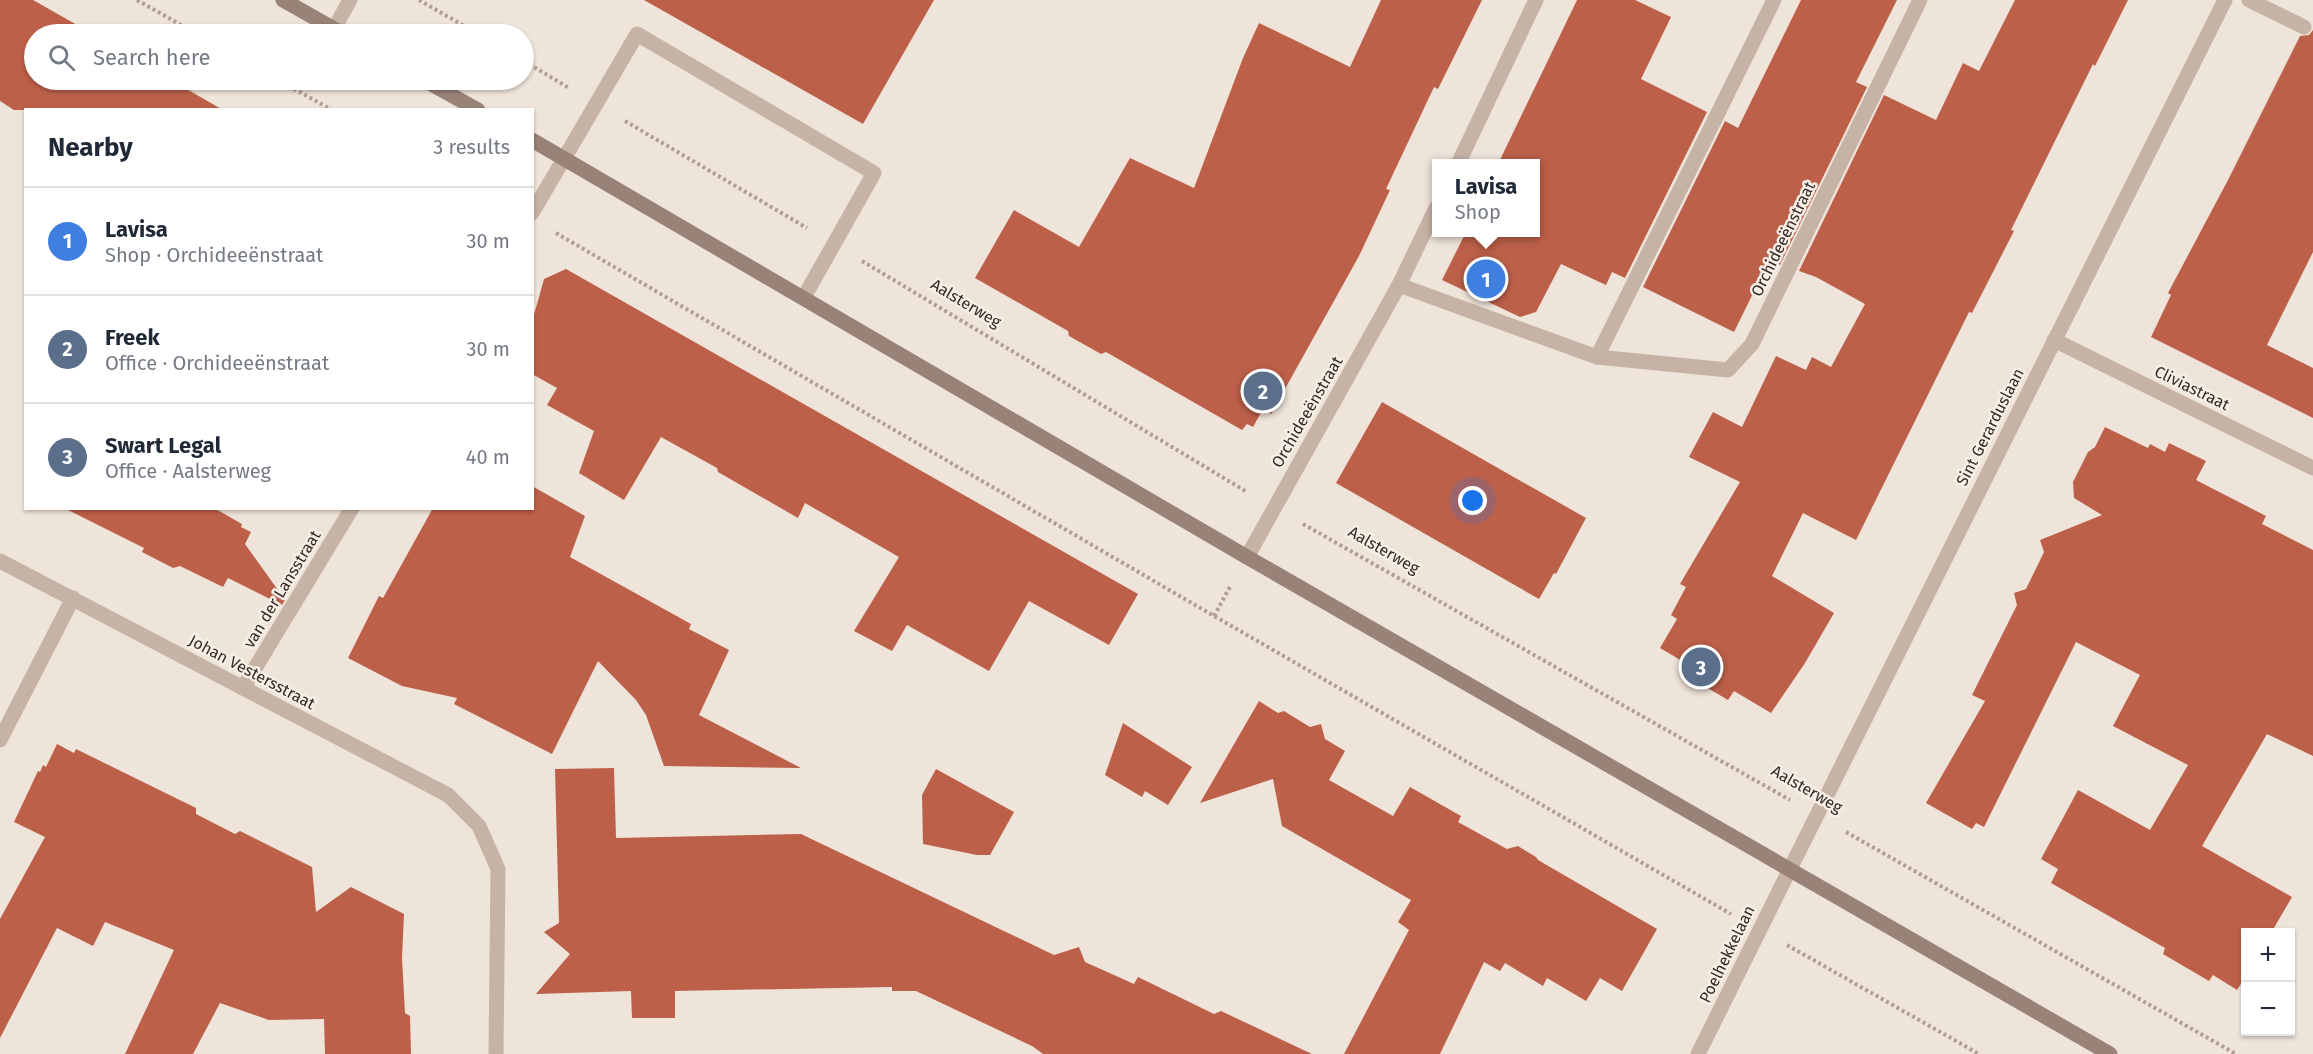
<!DOCTYPE html>
<meta charset="utf-8">
<style>
body{margin:0;font-family:"Fira Sans",sans-serif;background:#f2f2f3;color:#1f2937}
.controls{position:absolute;right:18px;bottom:18px;display:grid;overflow:hidden;border-radius:0px;box-shadow:0 2px 4px #0004}
.controls button{width:54px;height:54px;display:grid;place-items:center;padding:0;border:0;border-bottom:2px solid #e0e1e3;background:#fff;color:#1f2937;font:30px sans-serif}
.you{position:absolute;left:1473px;top:501px;width:21px;height:21px;margin:-15px;border:4px solid #fff;border-radius:50%;background:#1a73e8;box-shadow:0 0 0 9px #1a73e833}
.badge{display:grid;place-items:center;width:39px;height:39px;border-radius:50%;background:#ea580c;color:#fff;font-size:20px;font-weight:700}
.pin{position:absolute;translate:-50% -50%;border:3px solid #fff;box-shadow:0 2px 6px #0006}
.popup{position:absolute;left:1432px;top:159px;width:108px;height:78px;box-sizing:border-box;display:grid;place-content:center;border-radius:0px;background:#fff;filter:drop-shadow(0 2px 4px #0005);font-size:20px;white-space:nowrap;color:#747a83}
.popup b{font-size:22px;color:#1f2937}
.popup::after{content:'';position:absolute;left:50%;top:100%;margin-left:-12px;border:12px solid transparent;border-top-color:#fff}
.list{margin:0;padding:0;list-style:none}
h2{display:flex;justify-content:space-between;align-items:center;height:78px;margin:0;padding:0 24px;font-size:26px}
h2 small{font-size:20px;font-weight:400;color:#747a83}
.list li{display:grid;grid-template-columns:39px 1fr auto;gap:18px;align-items:center;box-sizing:border-box;height:108px;padding:0 24px;border-top:2px solid #e0e1e3}
.list b{display:block;font-size:22px;white-space:nowrap}
.list p{margin:0;font-size:20px;white-space:nowrap;color:#747a83}
.list em{font-size:20px;font-style:normal;color:#747a83}
.icon{flex:none;width:33px;height:33px;fill:none;stroke:currentColor;stroke-width:2;stroke-linecap:round;stroke-linejoin:round}
.map{position:relative;flex:none;width:2313px;height:1054px;overflow:hidden}
.search{position:absolute;background:#fff;box-shadow:0 2px 4px #0004;left:24px;top:24px;width:510px;height:66px;display:flex;align-items:center;gap:15px;box-sizing:border-box;padding:0 21px;border-radius:33px;color:#747a83;font-size:22px}
.panel{position:absolute;background:#fff;box-shadow:0 2px 4px #0004;left:24px;top:108px;width:510px;height:402px;border-radius:0px}
.map>svg:first-child{display:block}
.building{fill:#bd6049}
.lines{fill:none;stroke-linecap:round;stroke-linejoin:round}
.path{stroke:#b29d91;stroke-width:4;stroke-dasharray:3 3;stroke-linecap:butt}
.service{stroke:#c6b3a6;stroke-width:15}
.minor{stroke:#c6b3a6;stroke-width:15}
.tertiary{stroke:#c6b3a6;stroke-width:15}
.secondary{stroke:#998378;stroke-width:15}
.labels{text-anchor:middle;dominant-baseline:central;stroke-width:5;stroke-linejoin:round;paint-order:stroke}
.street-label{font-size:16px;fill:#332a27;stroke:#f7eee5}
</style>
<div class="map">
<svg width="2313" height="1054" viewBox="0 0 2313 1054">
<rect width="100%" height="100%" fill="#efe4d9"/>
<!-- building -->
<g class="building">
<path d="M0 0H33L93 34H34V80H171L223 110H14L0 101Z"/>
<path d="M644 0H934L863 124Z"/>
<path d="M1381 0H1482L1438 89 1434 87 1386 189 1390 190 1359 256 1271 414 1263 409 1253 427 1247 424 1242 430 1106 352 1101 354 1069 336 1068 331 975 278 1014 210 1079 247 1130 158 1194 188 1243 58 1259 23 1350 67Z"/>
<path d="M1577 0H1635L1671 17 1641 79 1707 112 1625 278 1612 272 1606 285 1561 264 1536 312 1520 317 1442 280 1466 232H1536V164H1498Z"/>
<path d="M1801 0H1897L1856 82 1867 87 1780 265 1769 261 1734 332 1643 287 1725 121 1738 128Z"/>
<path d="M2015 0H2128L2095 66 2093 64 2011 230 2014 231 1972 313 1969 312 1856 540 1803 513 1772 576 1834 613 1805 663 1771 713 1734 691 1728 700 1689 677 1694 668 1660 648 1677 619 1671 615 1686 587 1680 584 1740 482 1689 457 1713 412 1742 427 1776 356 1806 370 1812 357 1831 367 1865 304 1816 277 1799 271 1884 95 1936 120 1963 63 1979 71Z"/>
<path d="M2313 30V252L2267 345 2313 368V418L2151 337 2171 295 2168 293 2228 180 2300 36 2309 35Z"/>
<path d="M566 269 1138 594 1109 645 1029 601 989 671 907 625 892 651 854 631 899 557 805 503 798 518 718 472 717 468 661 437 624 500 579 473 594 431 547 405 557 388 532 374V322L544 279Z"/>
<path d="M1382 402 1586 518 1556 574 1554 573 1539 599 1336 483Z"/>
<path d="M2105 427 2148 448 2150 444 2165 452 2169 443 2206 461 2196 480 2266 516 2262 524 2313 550V756L2267 734 2202 846 2292 897 2271 933H2246V976L2237 990 2213 975 2209 981 2163 954 2165 948 2051 883 2058 869 2041 859 2078 790 2150 830 2188 765 2113 726 2140 675 2076 642 1984 827 1976 823 1972 829 1926 803 1985 701 1972 695 2017 605 2014 593 2026 589 2044 552 2040 540 2102 515 2074 498 2073 482 2088 452 2095 447Z"/>
<path d="M532 486 585 516 570 557 691 624 689 629 729 650 699 715 801 768 664 766 646 715 636 700 598 661 552 754 454 704 457 698 402 686 348 658 379 596 383 598 433 508H532Z"/>
<path d="M64 508H214L242 524 241 527 251 532 245 544 285 600 282 605 228 578 223 587 180 566 173 568 142 552 144 548Z"/>
<path d="M1259 701 1278 713 1284 711 1310 727 1321 724 1325 739 1345 751 1329 780 1393 816 1410 787 1461 816 1458 822 1507 849 1518 846 1536 857 1538 860 1657 929 1622 991 1600 978 1586 1001 1547 978 1543 986 1505 963 1500 971 1484 962 1440 1054H1344L1409 930 1398 922 1411 900 1282 826 1273 779 1200 803Z"/>
<path d="M1123 723 1192 767 1168 805 1145 791 1142 797 1105 775Z"/>
<path d="M57 744 74 753 76 749 196 808V814L235 834 240 831 312 867 316 912 351 887 404 914 402 958 405 1013 410 1016 411 1054H325L324 1019 269 1020 220 1003 193 1054H125L174 950 105 922 93 946 57 928 0 1038V919L45 837 14 822 38 771 40 772 43 765 46 767Z"/>
<path d="M614 768 616 838 801 834 1054 955 1079 947 1085 962 1134 984 1138 977 1214 1014 1221 1011 1312 1054H1043L1032 1046 916 991H892V987L675 991V1018H632L631 991 536 994 570 954 544 932 559 923 555 769Z"/>
<path d="M936 769 1014 812 990 855H977L923 844 922 795Z"/>
</g>
<g class="lines">
<!-- path -->
<g class="path">
<path d="M137 0 197 34"/>
<path d="M419 0 478 34"/>
<path d="M524 61 569 88"/>
<path d="M278 80 332 110"/>
<path d="M625 121 807 228"/>
<path d="M556 233 1214 616 1731 914"/>
<path d="M862 261 1247 492"/>
<path d="M1303 524 1790 800"/>
<path d="M1214 616 1231 585"/>
<path d="M1846 832 2236 1054"/>
<path d="M1787 945 1979 1054"/>
</g>
<!-- service -->
<g class="service">
<path d="M2249 0 2304 27"/>
<path d="M334 29 350 0"/>
<path d="M565 157 637 34 874 173 804 297"/>
<path d="M1399 285 1597 357 1728 370 1752 344 1920 0"/>
<path d="M1597 357 1774 0"/>
</g>
<!-- minor -->
<g class="minor">
<path d="M1458 164 1536 0"/>
<path d="M532 213 565 157"/>
<path d="M2054 340 2313 468"/>
<path d="M1247 557 1399 285 1436 208"/>
<path d="M0 561 448 795 479 826 498 869 496 1054"/>
<path d="M243 688 352 508"/>
<path d="M0 740 73 598"/>
<path d="M1698 1054 1789 871"/>
</g>
<!-- tertiary -->
<path class="tertiary" d="M1789 871 2225 0"/>
<!-- secondary -->
<g class="secondary">
<path d="M283 0 343 34"/>
<path d="M424 80 478 110"/>
<path d="M532 140 1247 557 2110 1054"/>
</g>
</g>
<g class="labels">
<!-- street labels -->
<g class="street-label">
<text transform="translate(1783 239) rotate(-64)">Orchideeënstraat</text>
<text transform="translate(966 303) rotate(31)">Aalsterweg</text>
<text transform="translate(2192 388) rotate(26)">Cliviastraat</text>
<text transform="translate(1307 412) rotate(-60)">Orchideeënstraat</text>
<text transform="translate(1990 427) rotate(-63)">Sint Gerarduslaan</text>
<text transform="translate(1384 550) rotate(30)">Aalsterweg</text>
<text transform="translate(282 589) rotate(-59)">van der Lansstraat</text>
<text transform="translate(252 672) rotate(28)">Johan Vestersstraat</text>
<text transform="translate(1807 789) rotate(30)">Aalsterweg</text>
<text transform="translate(1727 954) rotate(-64)">Poelhekkelaan</text>
</g>
</g>
</svg>
<div class="controls">
<button>+</button>
<button>−</button>
</div>
<div class="you"></div>
<div class="pin badge" style="left:1486px;top:279px;background:#3f7fe0">1</div>
<div class="popup"><b>Lavisa</b>Shop</div>
<div class="pin badge" style="left:1263px;top:391px;background:#5c6f8a">2</div>
<div class="pin badge" style="left:1701px;top:667px;background:#5c6f8a">3</div>
<div class="search"><svg class="icon" aria-label="search" viewBox="0 0 24 24"><circle cx="10" cy="10" r="6"/><path d="M15 15l6 6"/></svg>Search here</div>
<section class="panel">
<h2>Nearby<small>3 results</small></h2>
<ul class="list">
<li><span class="badge" style="background:#3f7fe0">1</span><div><b>Lavisa</b><p>Shop · Orchideeënstraat</p></div><em>30 m</em></li>
<li><span class="badge" style="background:#5c6f8a">2</span><div><b>Freek</b><p>Office · Orchideeënstraat</p></div><em>30 m</em></li>
<li><span class="badge" style="background:#5c6f8a">3</span><div><b>Swart Legal</b><p>Office · Aalsterweg</p></div><em>40 m</em></li>
</ul>
</section>
</div>
